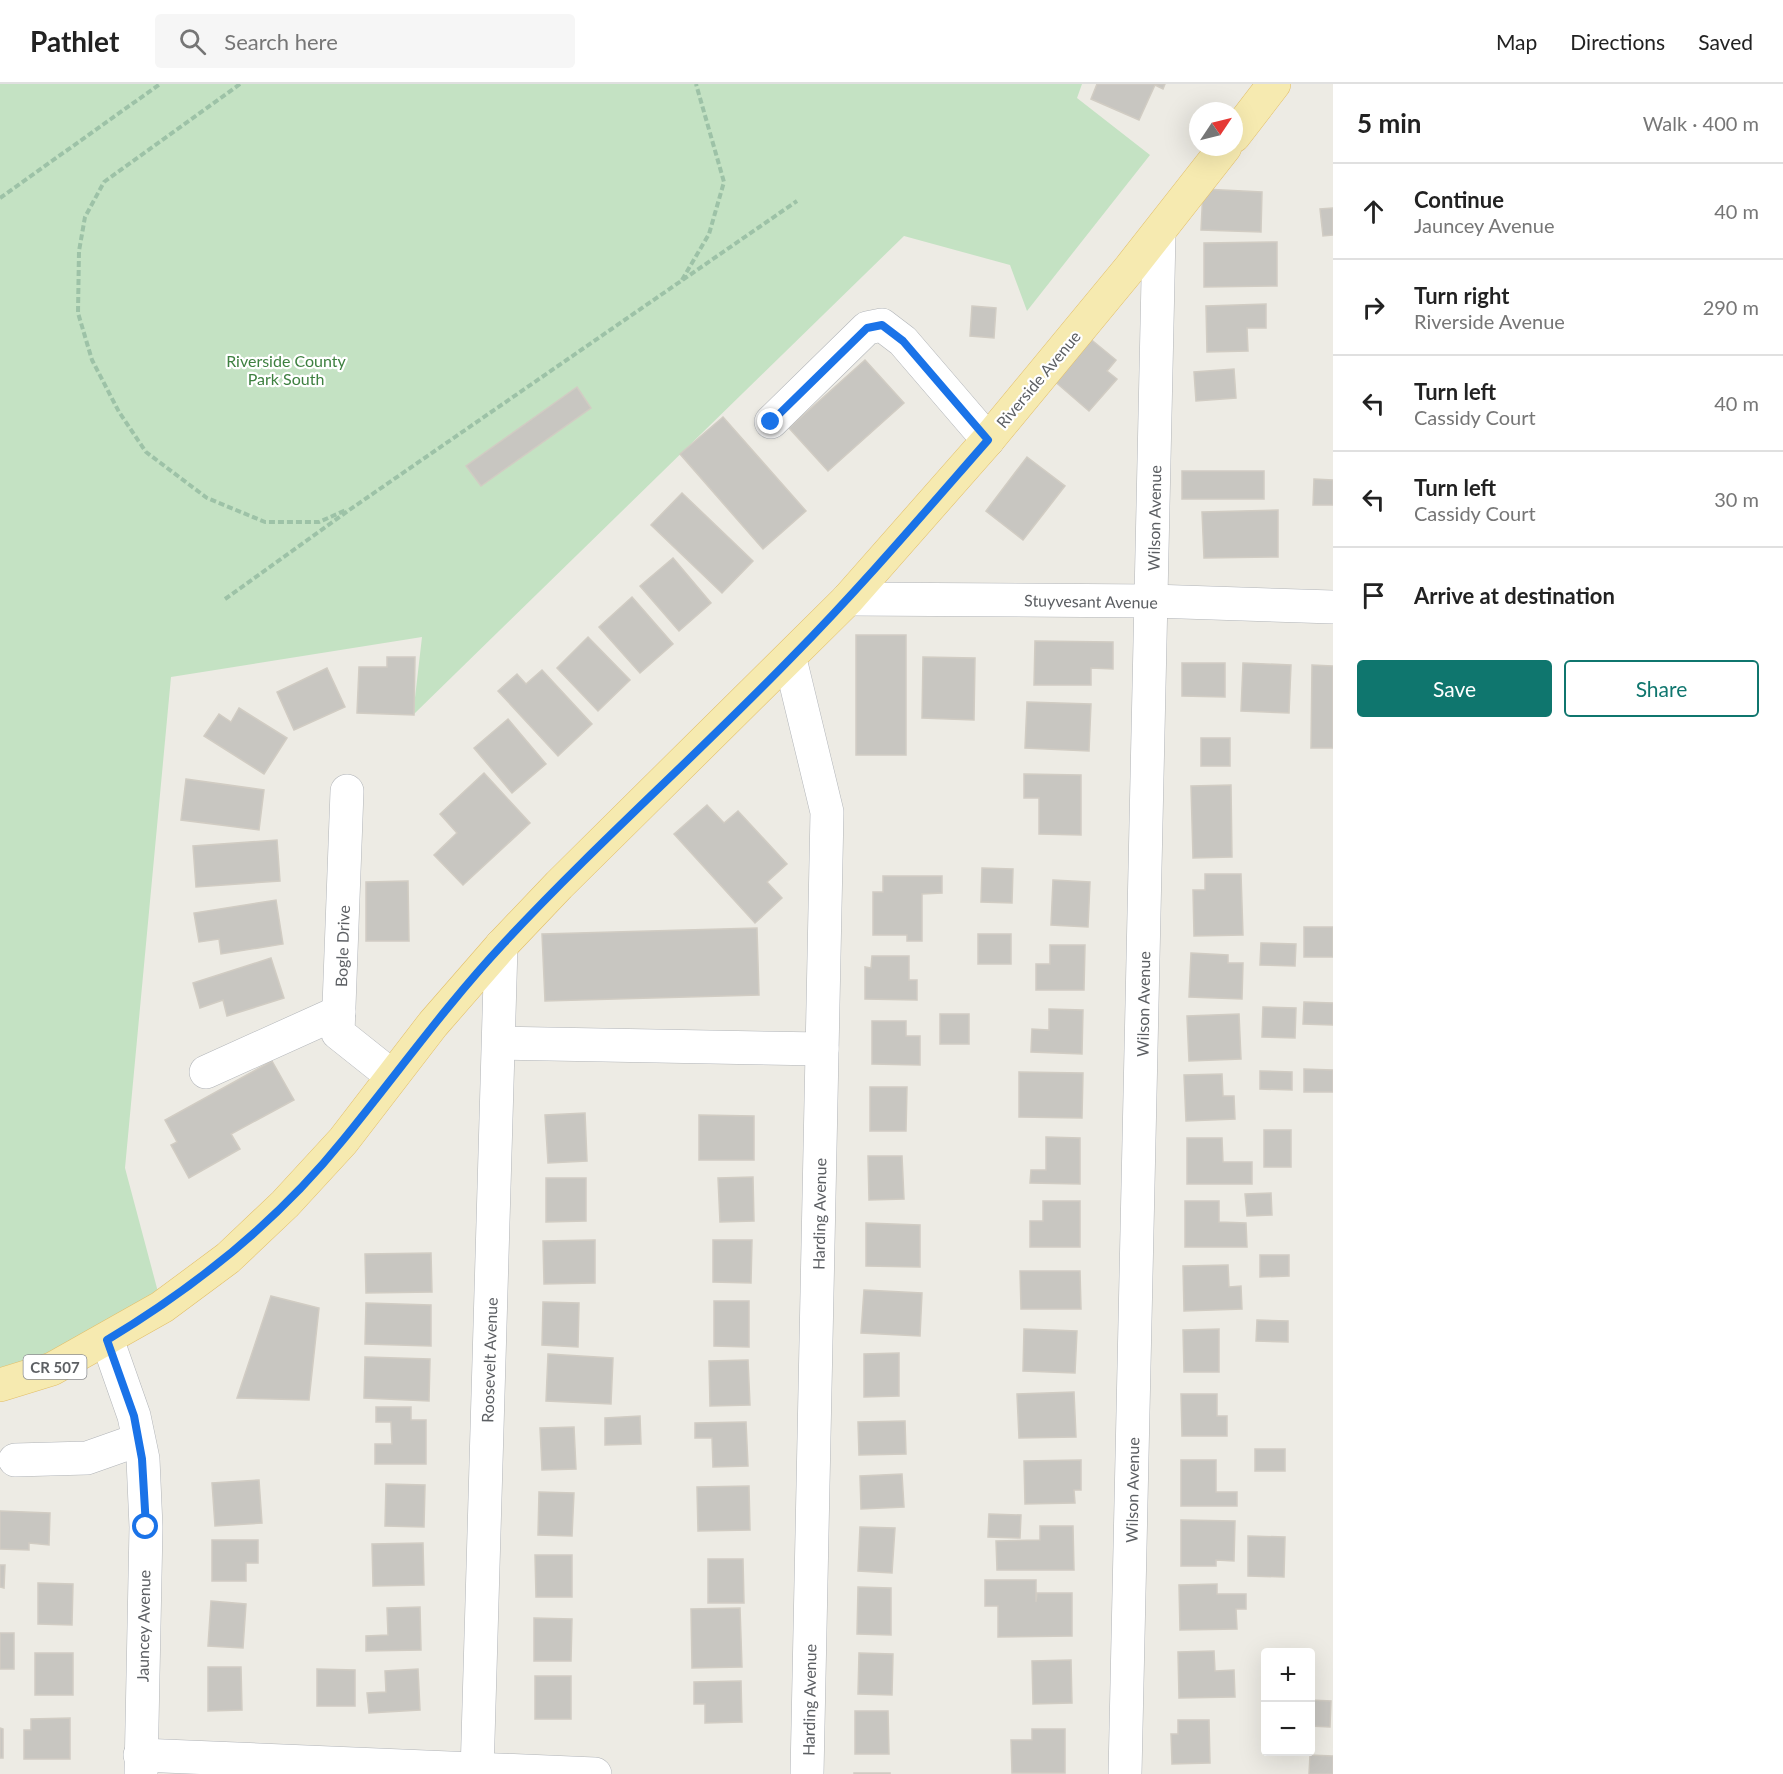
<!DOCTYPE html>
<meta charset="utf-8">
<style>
body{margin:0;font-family:Lato,sans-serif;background:#f6f6f6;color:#222}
.controls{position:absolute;right:18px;bottom:18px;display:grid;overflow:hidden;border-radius:6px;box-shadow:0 6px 24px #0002}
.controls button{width:54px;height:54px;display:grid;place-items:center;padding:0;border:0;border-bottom:2px solid #e0e0e0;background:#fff;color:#222;font:30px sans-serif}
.compass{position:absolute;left:1189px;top:18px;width:54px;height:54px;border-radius:50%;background:#fff;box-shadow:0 6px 24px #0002;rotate:55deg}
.stop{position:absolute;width:18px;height:18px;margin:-14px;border:4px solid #1a73e8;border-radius:50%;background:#fff}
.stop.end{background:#1a73e8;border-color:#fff;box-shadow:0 2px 6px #0008}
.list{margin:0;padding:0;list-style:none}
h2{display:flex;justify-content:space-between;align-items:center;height:78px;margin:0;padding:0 24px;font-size:26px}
h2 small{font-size:20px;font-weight:400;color:#767676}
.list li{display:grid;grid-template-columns:39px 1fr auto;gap:18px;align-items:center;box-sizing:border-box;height:96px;padding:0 24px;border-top:2px solid #e0e0e0}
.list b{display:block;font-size:22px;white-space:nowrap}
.list p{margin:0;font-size:20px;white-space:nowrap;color:#767676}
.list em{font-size:20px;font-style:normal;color:#767676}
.actions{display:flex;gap:12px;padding:18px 24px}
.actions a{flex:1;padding:14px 0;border:2px solid #0f766e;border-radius:6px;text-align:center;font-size:21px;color:#0f766e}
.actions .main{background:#0f766e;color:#fff}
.icon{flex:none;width:33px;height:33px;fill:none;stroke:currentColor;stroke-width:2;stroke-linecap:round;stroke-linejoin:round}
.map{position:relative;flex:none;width:1333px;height:1690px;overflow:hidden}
header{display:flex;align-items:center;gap:36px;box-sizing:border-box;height:84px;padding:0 30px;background:#fff;border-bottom:2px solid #e0e0e0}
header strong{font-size:28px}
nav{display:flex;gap:33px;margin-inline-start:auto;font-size:21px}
.search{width:420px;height:54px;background:#f6f6f6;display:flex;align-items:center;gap:15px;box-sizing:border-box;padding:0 21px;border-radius:6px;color:#767676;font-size:22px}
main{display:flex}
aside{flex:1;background:#fff}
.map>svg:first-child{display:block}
.green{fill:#c4e2c3}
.building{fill:#c8c6c1;stroke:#d1ccc3;stroke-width:1.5}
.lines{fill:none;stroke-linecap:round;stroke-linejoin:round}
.minor-casing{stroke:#b1b4b8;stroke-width:34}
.major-casing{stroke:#e2be68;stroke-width:34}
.path{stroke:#9dc2a7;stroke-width:4;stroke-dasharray:6 3;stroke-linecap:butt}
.minor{stroke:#fff;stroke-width:33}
.major{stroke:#f6eab0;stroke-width:33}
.route{stroke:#1a73e8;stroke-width:8}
.labels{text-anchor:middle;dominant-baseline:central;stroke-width:4.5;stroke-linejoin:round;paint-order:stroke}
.shield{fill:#fff;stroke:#8d8f92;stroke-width:1.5}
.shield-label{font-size:15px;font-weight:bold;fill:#5c5f63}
.park-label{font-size:16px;fill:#3e8040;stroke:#fff}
.street-label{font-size:16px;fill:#5c5f63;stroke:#fff}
</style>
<header>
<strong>Pathlet</strong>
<div class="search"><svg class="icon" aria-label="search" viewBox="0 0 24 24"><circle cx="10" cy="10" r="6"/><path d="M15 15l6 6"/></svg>Search here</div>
<nav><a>Map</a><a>Directions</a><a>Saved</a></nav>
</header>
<main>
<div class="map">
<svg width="1333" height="1690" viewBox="0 0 1333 1690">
<rect width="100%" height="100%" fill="#edebe4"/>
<!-- green -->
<path class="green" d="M0 0H1082L1077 14 1150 71 1027 227 1010 181 904 152 413 631 422 553 171 593 125 1084 162 1223 0 1301Z"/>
<!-- building -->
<g class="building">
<path d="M1097 0H1165L1163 5 1155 1 1139 36 1091 15Z"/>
<path d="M1203 105 1262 108 1261 148 1201 146Z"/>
<path d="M1333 124V151L1323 152 1320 125Z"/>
<path d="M1277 158V202L1204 203V159Z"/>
<path d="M1266 220V244H1247L1248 267 1207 268 1206 222Z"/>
<path d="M972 222 996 224 994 254 970 252Z"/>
<path d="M1088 253 1116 276 1107 287 1117 295 1089 327 1052 295Z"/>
<path d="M865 276 904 319 828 387 789 344Z"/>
<path d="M1234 285 1236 314 1196 317 1194 288Z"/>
<path d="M577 303 591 324 481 402 466 382Z"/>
<path d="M723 333 806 427 763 465 680 370Z"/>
<path d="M1027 373 1065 402 1023 456 986 427Z"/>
<rect x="1182" y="387" width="82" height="28"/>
<path d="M1314 395 1333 396V421H1313Z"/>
<path d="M682 409 753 477 722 509 651 441Z"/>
<path d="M1278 426V473L1204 474 1202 428Z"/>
<path d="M673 474 711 519 679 547 640 502Z"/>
<path d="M632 513 673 560 640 589 599 543Z"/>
<rect x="856" y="551" width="50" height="120"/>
<path d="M588 553 630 596 598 627 557 584Z"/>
<path d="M1035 557 1113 558V585L1091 584V601H1034Z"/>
<path d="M387 573H415L414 631 357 629 359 583H387Z"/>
<path d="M923 573 975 574 974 636 922 634Z"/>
<path d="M1182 579H1225V613L1182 612Z"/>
<path d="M1243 579 1291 581 1289 629 1241 627Z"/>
<path d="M1312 581 1333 582V664H1311Z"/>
<path d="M327 584 345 623 294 646 277 608Z"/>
<path d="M542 586 592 640 558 672 498 607 517 590 526 600Z"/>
<path d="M1027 618 1091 620 1089 667 1025 664Z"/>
<path d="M239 624 287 654 264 690 204 652 219 630 231 638Z"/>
<path d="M508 635 546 680 512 709 474 664Z"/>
<rect x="1201" y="654" width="29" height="28"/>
<path d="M484 689 530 739 463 801 434 771 457 749 440 730Z"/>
<path d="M1024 690 1081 691V751L1039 750V714H1024Z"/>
<path d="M186 695 264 706 259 746 181 736Z"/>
<path d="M1231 701 1232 773 1193 774 1191 702Z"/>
<path d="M707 721 724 739 738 727 787 780 767 798 782 814 755 839 674 750Z"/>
<path d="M277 756 280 797 196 803 193 762Z"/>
<path d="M982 784 1013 785 1012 819 981 818Z"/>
<path d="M1205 790H1241L1243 851 1194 852 1193 806H1205Z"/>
<path d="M883 792H942V809L922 810V857H907V851H873V808H883Z"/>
<path d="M1053 796 1090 798 1088 843 1051 841Z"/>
<path d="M408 797 409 857H366V798Z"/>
<path d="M276 816 283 860 221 870 219 855 199 858 194 829Z"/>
<rect x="1304" y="843" width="29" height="30"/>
<path d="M757 844 759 911 545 917 542 850Z"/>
<rect x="978" y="850" width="33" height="30"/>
<path d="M1261 859 1296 860 1295 882 1260 881Z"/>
<path d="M1050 861H1085L1084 906H1036V880H1050Z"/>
<path d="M1191 869 1228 871V879H1243L1242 915 1189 913Z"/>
<path d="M872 872H909V896H917V916L865 915V883L871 884Z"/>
<path d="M271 874 284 914 227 932 223 916 200 924 193 899Z"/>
<path d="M1304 918 1333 919V941L1303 940Z"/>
<path d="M1263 923 1296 924 1295 954 1262 953Z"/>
<path d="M1049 925 1083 926 1082 970 1031 968 1032 945 1049 946Z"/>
<rect x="940" y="930" width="29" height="30"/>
<path d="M1239 930 1241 975 1189 977 1187 932Z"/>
<path d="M872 937H906V952H920V981L872 980Z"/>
<path d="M272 977 294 1016 231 1050 240 1065 189 1094 171 1061 177 1058 165 1036Z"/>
<path d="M1304 985 1333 986V1008H1304Z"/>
<path d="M1260 987 1292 988V1006L1260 1005Z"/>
<path d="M1019 988 1083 989 1082 1034 1019 1033Z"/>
<path d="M1222 990 1223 1012H1234L1235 1035 1186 1037 1184 991Z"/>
<path d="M870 1003H907L906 1047H870Z"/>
<path d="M585 1029 587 1077 548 1079 545 1031Z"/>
<path d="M699 1031 754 1032V1076H699Z"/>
<rect x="1264" y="1046" width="27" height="37"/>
<path d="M1046 1053 1080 1054V1100L1030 1099 1031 1086H1046Z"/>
<path d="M1187 1054H1222L1223 1078H1252V1100H1187Z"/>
<path d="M868 1072H902L904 1115 869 1116Z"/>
<path d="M753 1093 754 1137 720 1138 718 1094Z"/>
<path d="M546 1094H586V1137L546 1138Z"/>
<path d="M1271 1109 1272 1131 1247 1132 1245 1110Z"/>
<path d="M1043 1117H1080V1163H1030V1137H1043Z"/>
<path d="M1185 1117H1219V1138L1246 1139 1247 1163H1185Z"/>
<path d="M866 1139 920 1141V1183L866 1182Z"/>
<path d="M595 1156V1199L544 1200 543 1157Z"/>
<path d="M713 1156H752L751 1199 713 1198Z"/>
<path d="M431 1169 432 1208 366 1209 365 1170Z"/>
<path d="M1260 1171H1289V1192L1260 1193Z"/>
<path d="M1228 1181 1229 1203 1241 1202 1242 1225 1184 1227 1183 1182Z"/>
<path d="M1020 1187H1080L1081 1225H1021Z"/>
<path d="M864 1206 922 1209 920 1252 861 1249Z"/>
<path d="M271 1212 319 1224 309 1316 237 1314Z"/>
<path d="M714 1217H749V1263L714 1262Z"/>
<path d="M543 1218 579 1219 578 1263 542 1261Z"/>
<path d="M366 1219 431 1221V1262L365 1260Z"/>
<path d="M1257 1236 1288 1237V1258L1256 1257Z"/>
<path d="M1024 1245 1077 1247 1075 1289 1023 1287Z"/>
<path d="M1219 1245V1288H1184L1183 1246Z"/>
<path d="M899 1269V1312L864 1313V1270Z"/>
<path d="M548 1270 613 1274 611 1320 546 1317Z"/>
<path d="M365 1273 430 1275 429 1317 364 1314Z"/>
<path d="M748 1276 750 1321 710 1322 709 1277Z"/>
<path d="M1074 1308 1076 1353 1019 1354 1017 1310Z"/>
<path d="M1181 1310H1217V1332H1227V1352H1182Z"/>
<path d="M376 1323H411V1336H426V1380H375V1360H392L391 1338H376Z"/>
<path d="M640 1332 641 1360 605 1361V1334Z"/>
<path d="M905 1337 906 1370 859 1371 858 1338Z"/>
<path d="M746 1338 748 1382 713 1383 712 1354H695V1339Z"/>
<path d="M574 1343 576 1385 542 1386 540 1344Z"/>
<rect x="1255" y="1365" width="30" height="22"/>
<path d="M1081 1376V1406H1074L1075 1419 1025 1420 1024 1377Z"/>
<path d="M1181 1376H1216V1408H1237V1422H1181Z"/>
<path d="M902 1390 904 1423 861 1425 860 1392Z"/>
<path d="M259 1396 262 1439 215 1442 212 1399Z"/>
<path d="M386 1400 425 1401 424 1443 385 1442Z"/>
<path d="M749 1402 750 1446 698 1447 697 1403Z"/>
<path d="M539 1408 574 1409 572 1452 538 1451Z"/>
<path d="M0 1427 50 1429 49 1461 29 1459V1466L0 1465Z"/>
<path d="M989 1430 1021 1431 1020 1454 988 1453Z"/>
<path d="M1181 1436 1235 1437 1234 1477 1216 1476V1482H1181Z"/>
<path d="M1040 1442H1073L1074 1486H997L996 1457 1040 1456Z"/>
<path d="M860 1443 895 1444 892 1489 858 1487Z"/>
<path d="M1248 1452 1285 1453 1284 1493 1248 1492Z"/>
<path d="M212 1456H258V1479H246V1497H212Z"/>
<path d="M423 1459 424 1501 373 1502 372 1460Z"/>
<path d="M535 1471H572V1513H536Z"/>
<path d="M708 1475H743L744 1519H708Z"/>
<path d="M0 1481H5L4 1504 0 1503Z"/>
<path d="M985 1496H1036V1518L1037 1509H1072V1552L998 1553V1522H985Z"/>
<path d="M38 1499 73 1500 72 1541 38 1540Z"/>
<path d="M1217 1500V1510H1246V1525H1236L1237 1545 1180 1546 1179 1501Z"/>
<path d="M858 1503 891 1504V1551L857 1550Z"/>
<path d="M211 1517 246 1520 243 1564 208 1562Z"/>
<path d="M420 1523 421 1566 366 1567V1552L388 1551 387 1524Z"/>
<path d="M740 1524 742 1583 692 1584 691 1525Z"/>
<path d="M534 1534 572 1535 571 1577H534Z"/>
<rect x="0" y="1549" width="14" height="36"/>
<path d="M1214 1567 1215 1587 1234 1586 1235 1613 1179 1614 1178 1568Z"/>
<rect x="35" y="1569" width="38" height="42"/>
<path d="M859 1569 893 1570 892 1611 858 1610Z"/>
<path d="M1071 1576 1072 1619 1033 1620 1032 1577Z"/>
<path d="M208 1583H241L242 1626 208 1627Z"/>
<path d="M317 1585 355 1586V1622H317Z"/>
<path d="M418 1585 420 1626 369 1629 367 1609 386 1608 385 1587Z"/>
<rect x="535" y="1592" width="36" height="43"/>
<path d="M741 1597 742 1638 705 1639V1620H694V1598Z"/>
<path d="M1310 1616 1331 1617 1330 1643 1310 1642Z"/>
<path d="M855 1627H888L889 1670H855Z"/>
<path d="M70 1634V1675H24V1646H31V1635Z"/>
<path d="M1178 1636H1209L1210 1679 1172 1680 1171 1650H1178Z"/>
<path d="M0 1644 3 1645V1674H0Z"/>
<path d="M1032 1645H1065V1689H1012L1011 1656H1032Z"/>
<path d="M1310 1671 1333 1672V1690H1309Z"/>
<rect x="854" y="1689" width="36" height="1"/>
</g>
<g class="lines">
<!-- minor casing -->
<g class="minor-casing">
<g id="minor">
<path d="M771 338 867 244 882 241 903 257 988 356"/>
<path d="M848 515 1152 517 1333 523"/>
<path d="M790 575 827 728 807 1690"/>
<path d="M347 707 338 949 392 992"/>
<path d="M499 959 822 965"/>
<path d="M206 988 339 928"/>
<path d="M107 1255 134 1332 143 1375 146 1443 141 1690"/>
<path d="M15 1376 87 1374 138 1356"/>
<path d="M140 1671 595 1690"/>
<path d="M477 1690 501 862"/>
<path d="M1125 1690 1159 150"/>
</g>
</g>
<!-- major casing -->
<g class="major-casing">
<g id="major">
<path d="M1234 52 1274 0"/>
<path d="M0 1301 52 1285 162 1223 228 1174 285 1120 343 1057 433 940 501 862 559 801 848 515 988 356 1130 184 1225 63"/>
</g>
</g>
<!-- path -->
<g class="path">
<path d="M240 0 104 98 85 133 79 167 78 229 92 276 119 328 146 368 207 414 265 438H319L346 426"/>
<path d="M0 114 160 0"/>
<path d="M682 196 709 150 724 98 696 0"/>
<path d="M225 515 355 422 797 117"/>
</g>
<!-- minor -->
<use href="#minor" class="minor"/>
<!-- major -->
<use href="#major" class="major"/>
</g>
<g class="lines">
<!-- route -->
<path class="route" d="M146 1443 142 1375 134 1332 107 1256C197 1202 277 1138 343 1056 397 990 446 921 504 859 596 760 698 670 792 573 861 503 924 429 988 356L903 257 882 241 867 244 771 338"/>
</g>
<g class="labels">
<!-- shield labels -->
<rect class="shield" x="23.5" y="1271" width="63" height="24" rx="4.5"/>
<g class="shield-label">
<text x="55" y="1283">CR 507</text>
</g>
<!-- park labels -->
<g class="park-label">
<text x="286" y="276">Riverside County<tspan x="286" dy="18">Park South</tspan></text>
</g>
<!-- street labels -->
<g class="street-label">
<text transform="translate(1038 295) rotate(-50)">Riverside Avenue</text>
<text transform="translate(1154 434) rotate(-89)">Wilson Avenue</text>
<text transform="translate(1091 517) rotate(1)">Stuyvesant Avenue</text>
<text transform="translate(342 862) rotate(-88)">Bogle Drive</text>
<text transform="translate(1143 920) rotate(-89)">Wilson Avenue</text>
<text transform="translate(819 1130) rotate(-89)">Harding Avenue</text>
<text transform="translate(489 1276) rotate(-88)">Roosevelt Avenue</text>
<text transform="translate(1132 1406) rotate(-89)">Wilson Avenue</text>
<text transform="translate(143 1542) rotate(-89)">Jauncey Avenue</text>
<text transform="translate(809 1616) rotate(-89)">Harding Avenue</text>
</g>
</g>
</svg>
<div class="controls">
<button>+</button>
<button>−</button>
</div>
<svg class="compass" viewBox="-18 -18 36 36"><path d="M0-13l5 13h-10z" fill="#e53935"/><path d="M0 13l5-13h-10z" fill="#767676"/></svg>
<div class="stop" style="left:146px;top:1443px"></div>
<div class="stop end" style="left:771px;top:338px"></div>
</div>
<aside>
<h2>5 min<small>Walk · 400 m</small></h2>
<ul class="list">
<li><svg class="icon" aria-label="ahead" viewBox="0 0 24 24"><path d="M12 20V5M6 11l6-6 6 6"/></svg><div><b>Continue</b><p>Jauncey Avenue</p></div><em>40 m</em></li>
<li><svg class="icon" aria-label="right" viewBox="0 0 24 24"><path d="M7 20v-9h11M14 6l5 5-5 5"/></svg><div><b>Turn right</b><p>Riverside Avenue</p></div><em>290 m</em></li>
<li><svg class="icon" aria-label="left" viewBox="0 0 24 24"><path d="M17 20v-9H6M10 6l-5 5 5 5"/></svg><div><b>Turn left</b><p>Cassidy Court</p></div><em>40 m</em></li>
<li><svg class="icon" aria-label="left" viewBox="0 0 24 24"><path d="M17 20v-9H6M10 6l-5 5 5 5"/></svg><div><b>Turn left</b><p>Cassidy Court</p></div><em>30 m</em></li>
<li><svg class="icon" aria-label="arrive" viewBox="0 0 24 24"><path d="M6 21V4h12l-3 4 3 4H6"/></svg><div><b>Arrive at destination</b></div></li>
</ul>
<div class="actions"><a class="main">Save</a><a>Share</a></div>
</aside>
</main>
